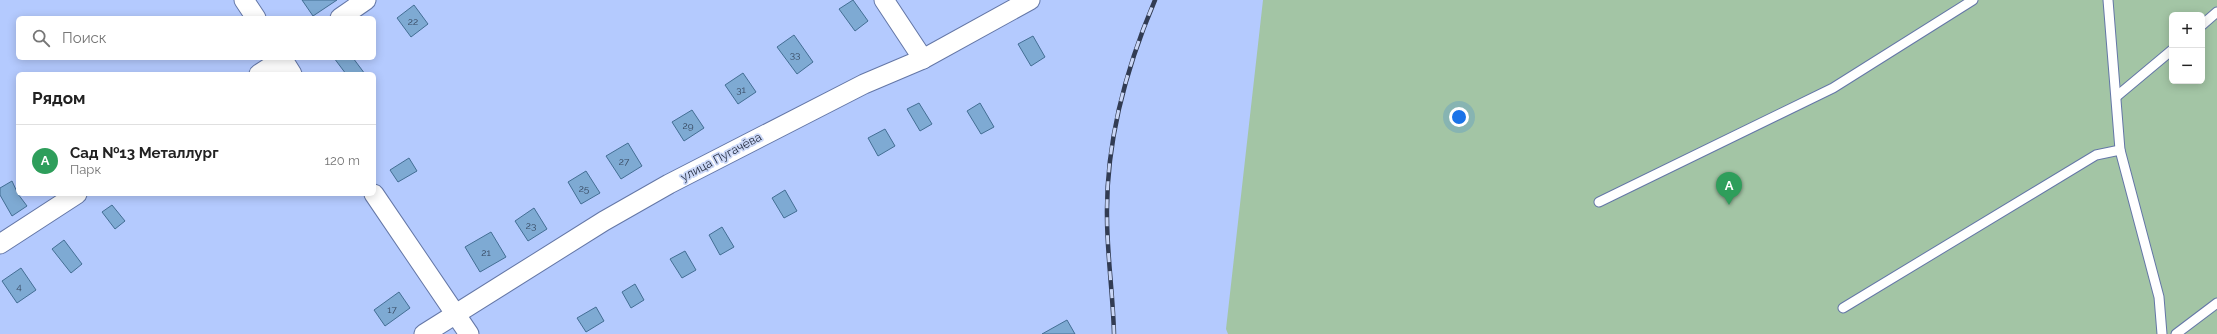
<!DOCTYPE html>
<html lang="ru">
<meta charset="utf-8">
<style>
body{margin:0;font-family:Raleway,sans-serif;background:#f6f6f6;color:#222}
.controls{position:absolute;right:12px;top:12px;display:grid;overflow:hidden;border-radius:6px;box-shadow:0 2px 10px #0003}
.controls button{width:36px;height:36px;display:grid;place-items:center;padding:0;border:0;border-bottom:1px solid #e0e0e0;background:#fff;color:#222;font:20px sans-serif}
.you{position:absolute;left:1459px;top:117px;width:14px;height:14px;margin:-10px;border:3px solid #fff;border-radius:50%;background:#1a73e8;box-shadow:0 0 0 6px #1a73e833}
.badge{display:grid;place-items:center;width:26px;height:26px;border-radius:50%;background:#d93025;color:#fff;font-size:13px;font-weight:700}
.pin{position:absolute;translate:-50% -33px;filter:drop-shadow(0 1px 2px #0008)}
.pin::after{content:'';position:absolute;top:21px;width:14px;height:12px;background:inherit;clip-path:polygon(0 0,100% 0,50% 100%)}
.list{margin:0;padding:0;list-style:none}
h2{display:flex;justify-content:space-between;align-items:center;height:52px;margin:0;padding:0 16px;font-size:17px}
h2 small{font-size:13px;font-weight:400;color:#767676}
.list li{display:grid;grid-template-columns:26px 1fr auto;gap:12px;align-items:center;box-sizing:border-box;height:72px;padding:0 16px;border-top:1px solid #e0e0e0}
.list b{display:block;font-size:15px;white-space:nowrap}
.list p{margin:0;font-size:13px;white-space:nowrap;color:#767676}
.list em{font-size:13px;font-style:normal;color:#767676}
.icon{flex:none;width:22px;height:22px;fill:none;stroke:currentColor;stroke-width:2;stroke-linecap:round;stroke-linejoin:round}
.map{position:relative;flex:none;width:2217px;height:334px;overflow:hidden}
.search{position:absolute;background:#fff;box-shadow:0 2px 10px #0003;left:16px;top:16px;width:360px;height:44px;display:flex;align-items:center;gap:10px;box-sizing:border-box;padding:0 14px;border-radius:6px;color:#767676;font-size:15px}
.panel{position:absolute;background:#fff;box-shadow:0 2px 10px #0003;left:16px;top:72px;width:360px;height:124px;border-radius:6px}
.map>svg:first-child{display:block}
.green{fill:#a3c5a5;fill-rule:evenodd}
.building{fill:#7eaad3;stroke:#436e94}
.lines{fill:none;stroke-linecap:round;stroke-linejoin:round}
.lane-casing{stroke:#6477a7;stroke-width:11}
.street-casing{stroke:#6477a7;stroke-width:21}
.lane{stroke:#fff;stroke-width:9}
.street{stroke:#fff;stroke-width:19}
.rail-casing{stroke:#323c53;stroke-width:4.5}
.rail{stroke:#cad7f7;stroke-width:3;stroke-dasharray:9;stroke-linecap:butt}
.labels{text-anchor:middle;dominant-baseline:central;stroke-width:3.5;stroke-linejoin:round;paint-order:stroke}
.number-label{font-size:10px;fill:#374860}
.street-label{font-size:12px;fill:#1f273a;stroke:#cad7f7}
</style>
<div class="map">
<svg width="2217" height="334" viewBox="0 0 2217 334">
<rect width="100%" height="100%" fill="#b4cafe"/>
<!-- green -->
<path class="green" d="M1263 0H2217V334H1228L1226 329ZM2172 15H2202V81H2172Z"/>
<!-- building -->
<g class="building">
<path d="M302 0H337L313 16Z"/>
<path d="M853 0 868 21 855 31 839 9Z"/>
<path d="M414 5 428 24 411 37 397 18Z"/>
<path d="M794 35 813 62 797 74 777 47Z"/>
<path d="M1033 36 1045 57 1031 66 1018 44Z"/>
<path d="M334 58H353L365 74H346Z"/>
<path d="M743 73 756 92 738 104 725 85Z"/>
<path d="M919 103 932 124 920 131 907 109Z"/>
<path d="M980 103 994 127 981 134 967 111Z"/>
<path d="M692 110 704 128 684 141 672 122Z"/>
<path d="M885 129 895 146 878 156 868 138Z"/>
<path d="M628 143 642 166 621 179 606 156Z"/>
<path d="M409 158 417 171 398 182 390 170Z"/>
<path d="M586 171 600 193 581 204 568 182Z"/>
<path d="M12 181 18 194 27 206 12 216 0 195V188Z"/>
<path d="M785 190 797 211 784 218 772 198Z"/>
<path d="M112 205 125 221 115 229 102 212Z"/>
<path d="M534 208 547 229 528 241 515 221Z"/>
<path d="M722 227 734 247 720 255 709 235Z"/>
<path d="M491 232 506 257 480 272 465 247Z"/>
<path d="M64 240 82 264 71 273 52 249Z"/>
<path d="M685 251 696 270 682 278 670 259Z"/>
<path d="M21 268 36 290 17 303 2 281Z"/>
<path d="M635 284 644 300 631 308 622 292Z"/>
<path d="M399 292 410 308 385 326 374 310Z"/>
<path d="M596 307 604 321 586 332 577 318Z"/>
<path d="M1067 320 1075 334H1042Z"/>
</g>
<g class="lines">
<!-- lane casing -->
<g class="lane-casing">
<g id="lane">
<path d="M2108 0 2120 150 2159 297 2162 334"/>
<path d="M2202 25 2217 12"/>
<path d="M2117 96 2172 50"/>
<path d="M1599 202 1833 88 1973 0"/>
<path d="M1843 308 2096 155 2120 150"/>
<path d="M2176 334 2217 303"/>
</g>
</g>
<!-- street casing -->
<g class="street-casing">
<g id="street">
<path d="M244 0 256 18"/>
<path d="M884 0 923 59"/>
<path d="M340 18 366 0"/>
<path d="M282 58 292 74"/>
<path d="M259 74 284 58"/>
<path d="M374 194 469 334"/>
<path d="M0 244 77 194"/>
<path d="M424 334 604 221 669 184 864 84 923 59 1030 0"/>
</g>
</g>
<!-- lane -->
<use href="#lane" class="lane"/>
<!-- street -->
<use href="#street" class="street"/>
<!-- rail casing -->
<g class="rail-casing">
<path id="rail" d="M1114 334C1113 294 1107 255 1107 216 1106 141 1126 68 1155 0"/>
</g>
<!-- rail -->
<use href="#rail" class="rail"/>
</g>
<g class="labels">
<!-- number labels -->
<g class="number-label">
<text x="413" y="21">22</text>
<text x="795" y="54">33</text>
<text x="741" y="89">31</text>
<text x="688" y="125">29</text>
<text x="624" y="161">27</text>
<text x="584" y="188">25</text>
<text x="531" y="225">23</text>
<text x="486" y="252">21</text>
<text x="19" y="286">4</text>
<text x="392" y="309">17</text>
</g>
<!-- street labels -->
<g class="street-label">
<text transform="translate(721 157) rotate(-28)">улица Пугачёва</text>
</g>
</g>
</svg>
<div class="controls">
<button>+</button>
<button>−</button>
</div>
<div class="you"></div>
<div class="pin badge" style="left:1729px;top:205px;background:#2e9e5b">A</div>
<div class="search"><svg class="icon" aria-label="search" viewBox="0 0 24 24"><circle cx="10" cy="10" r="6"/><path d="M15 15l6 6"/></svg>Поиск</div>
<section class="panel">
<h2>Рядом<small></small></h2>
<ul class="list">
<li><span class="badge" style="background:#2e9e5b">A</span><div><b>Сад №13 Металлург</b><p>Парк</p></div><em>120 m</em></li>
</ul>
</section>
</div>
